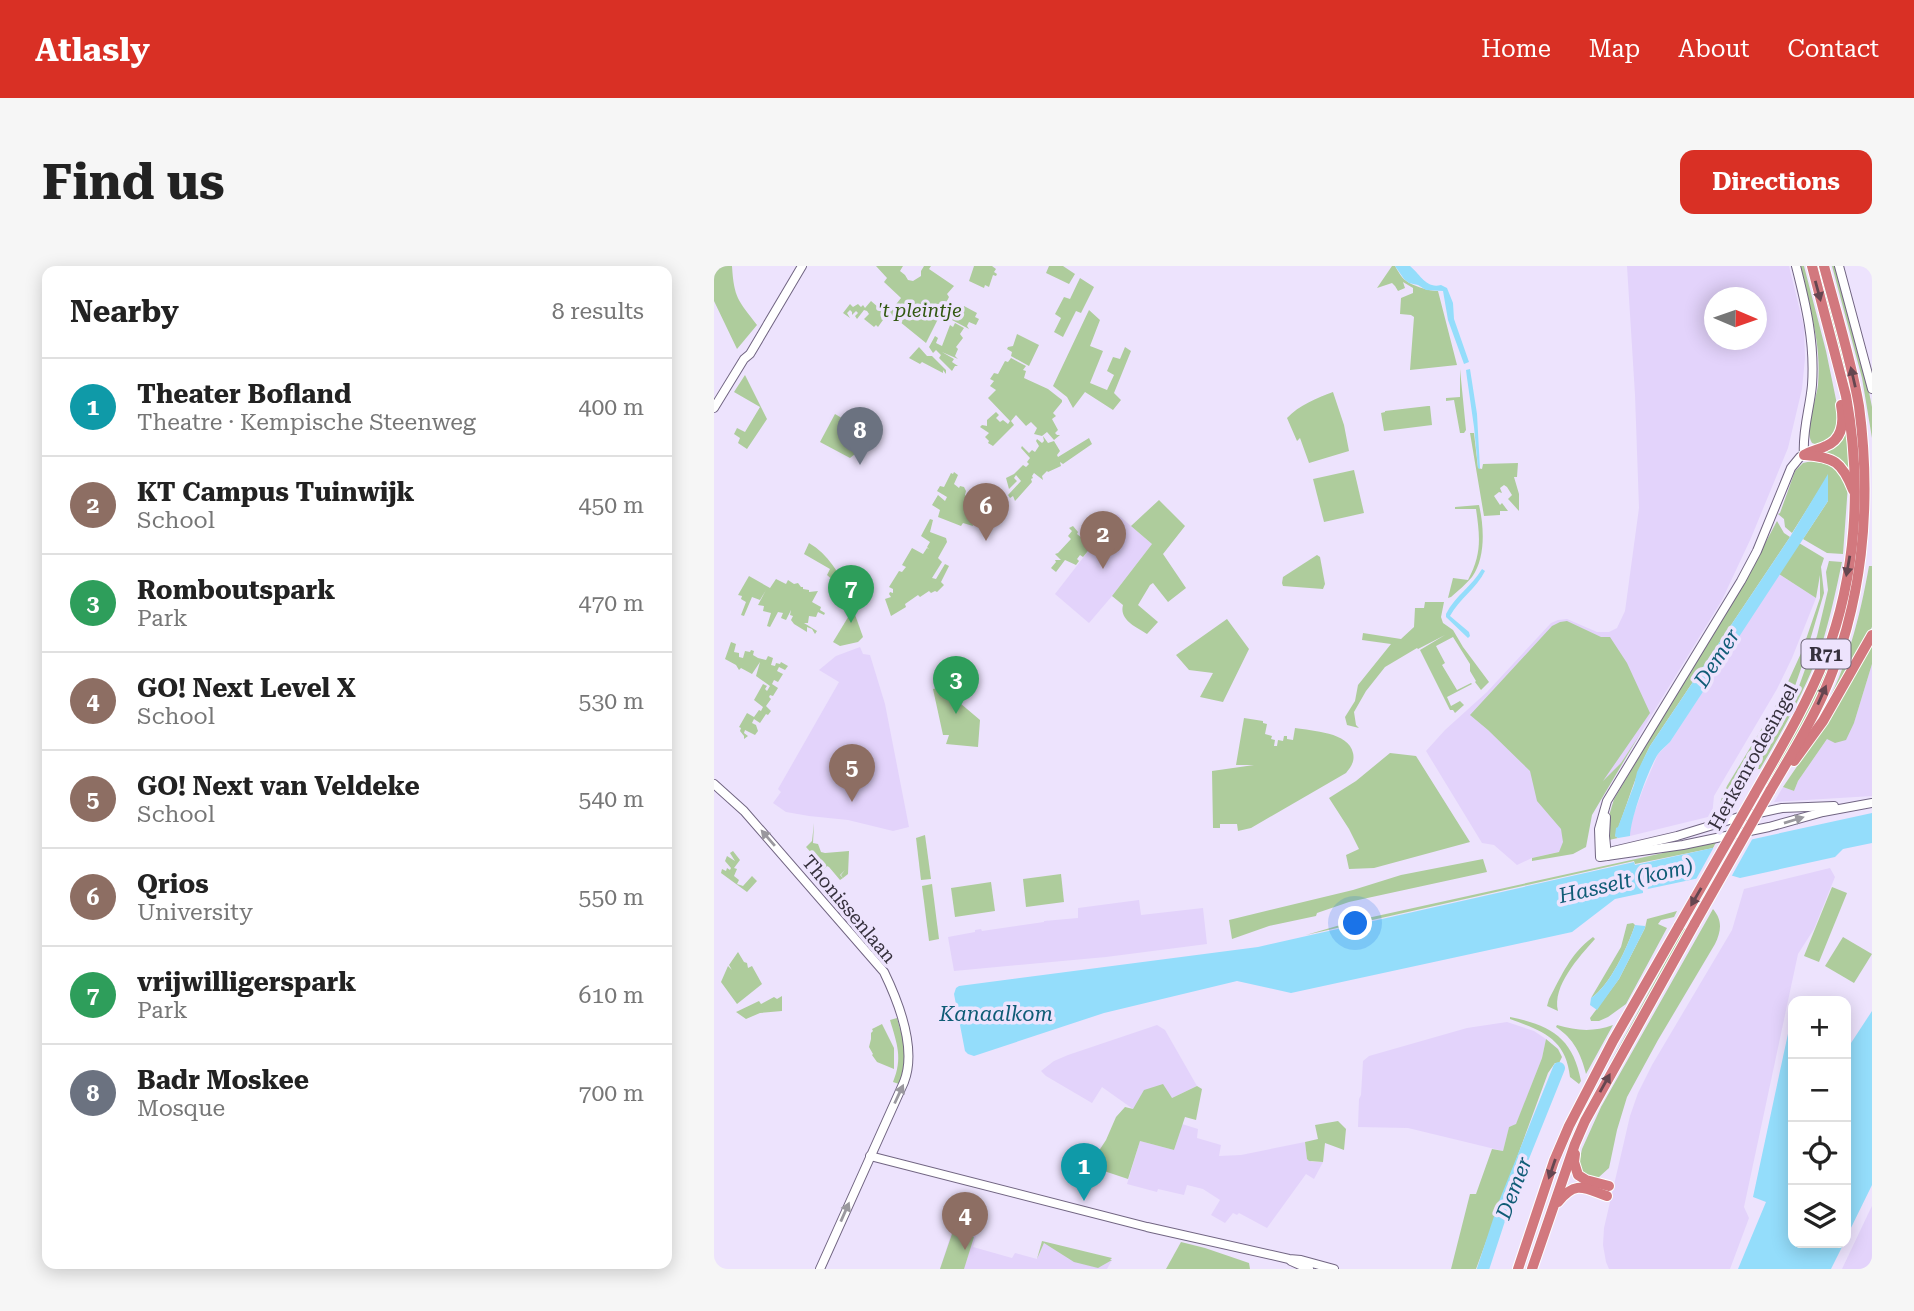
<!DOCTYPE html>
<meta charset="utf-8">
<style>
body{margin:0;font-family:"Roboto Serif",serif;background:#f6f6f6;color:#222}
.controls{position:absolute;right:21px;bottom:21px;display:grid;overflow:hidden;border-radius:14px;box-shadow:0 4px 18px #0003}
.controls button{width:63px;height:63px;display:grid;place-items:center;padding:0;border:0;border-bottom:2px solid #e0e0e0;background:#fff;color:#222;font:35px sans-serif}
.compass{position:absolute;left:990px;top:21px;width:63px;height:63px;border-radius:50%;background:#fff;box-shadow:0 4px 18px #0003;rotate:92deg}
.you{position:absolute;left:642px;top:658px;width:24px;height:24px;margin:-18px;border:5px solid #fff;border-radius:50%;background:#1a73e8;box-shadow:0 0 0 10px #1a73e833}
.badge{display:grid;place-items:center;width:46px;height:46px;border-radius:50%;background:#d93025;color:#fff;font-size:23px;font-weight:700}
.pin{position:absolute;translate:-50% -58px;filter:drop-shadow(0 2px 4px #0008)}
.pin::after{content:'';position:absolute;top:37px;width:24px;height:21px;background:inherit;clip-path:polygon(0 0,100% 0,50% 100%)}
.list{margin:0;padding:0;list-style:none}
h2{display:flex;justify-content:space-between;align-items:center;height:91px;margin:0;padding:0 28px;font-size:30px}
h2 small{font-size:23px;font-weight:400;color:#767676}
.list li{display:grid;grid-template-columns:46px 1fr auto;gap:21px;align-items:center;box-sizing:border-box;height:98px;padding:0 28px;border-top:2px solid #e0e0e0}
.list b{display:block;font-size:26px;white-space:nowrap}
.list p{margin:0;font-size:23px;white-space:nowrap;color:#767676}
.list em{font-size:23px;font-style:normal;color:#767676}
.icon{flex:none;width:38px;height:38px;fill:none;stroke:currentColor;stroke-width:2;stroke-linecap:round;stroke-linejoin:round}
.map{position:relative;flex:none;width:1158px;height:1003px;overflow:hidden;border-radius:14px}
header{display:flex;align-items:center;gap:42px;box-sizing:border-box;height:98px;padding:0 35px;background:#d93025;color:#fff}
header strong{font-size:33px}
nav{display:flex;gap:38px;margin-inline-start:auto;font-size:24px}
.intro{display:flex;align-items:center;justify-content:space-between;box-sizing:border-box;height:168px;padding:0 42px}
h1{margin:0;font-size:49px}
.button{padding:18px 32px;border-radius:14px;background:#d93025;color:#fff;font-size:24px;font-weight:700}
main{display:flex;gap:42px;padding:0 42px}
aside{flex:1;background:#fff;border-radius:14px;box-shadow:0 4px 18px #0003}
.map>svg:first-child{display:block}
.built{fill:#e3d3fb;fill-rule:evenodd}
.green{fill:#aecc9c}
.water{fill:#94ddfb}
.pier{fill:#ede3fd}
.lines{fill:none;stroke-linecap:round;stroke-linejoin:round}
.river{stroke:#94ddfb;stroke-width:12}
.secondary-casing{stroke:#716582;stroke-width:10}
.highway-casing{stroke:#fff;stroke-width:12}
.secondary{stroke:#fff;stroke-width:8}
.highway{stroke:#d2787e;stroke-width:10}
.highway-bridge-casing{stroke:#fff;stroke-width:12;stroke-linecap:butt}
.highway-bridge{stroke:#d2787e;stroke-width:10}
.oneway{fill:#654650}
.oneway2{fill:#9a989e}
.labels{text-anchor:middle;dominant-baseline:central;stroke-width:7;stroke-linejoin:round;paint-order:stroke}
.shield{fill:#ede3fd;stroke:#6d6677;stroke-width:2}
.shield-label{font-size:18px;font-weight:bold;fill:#36313d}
.park-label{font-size:19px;font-style:italic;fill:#325811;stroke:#ede3fd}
.street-label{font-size:19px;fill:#36313d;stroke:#ede3fd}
.water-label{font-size:21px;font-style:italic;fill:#0f5c76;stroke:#ede3fd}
</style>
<header>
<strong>Atlasly</strong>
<nav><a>Home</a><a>Map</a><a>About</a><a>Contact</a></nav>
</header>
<div class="intro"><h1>Find us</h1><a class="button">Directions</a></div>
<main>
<aside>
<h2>Nearby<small>8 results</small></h2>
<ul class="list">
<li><span class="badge" style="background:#0f9aa8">1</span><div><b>Theater Bofland</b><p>Theatre · Kempische Steenweg</p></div><em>400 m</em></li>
<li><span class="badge" style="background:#8d6e63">2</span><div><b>KT Campus Tuinwijk</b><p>School</p></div><em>450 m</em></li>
<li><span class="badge" style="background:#2e9e5b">3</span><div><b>Romboutspark</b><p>Park</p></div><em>470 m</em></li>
<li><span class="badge" style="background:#8d6e63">4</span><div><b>GO! Next Level X</b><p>School</p></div><em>530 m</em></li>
<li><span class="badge" style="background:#8d6e63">5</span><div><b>GO! Next van Veldeke</b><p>School</p></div><em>540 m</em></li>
<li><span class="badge" style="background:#8d6e63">6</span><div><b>Qrios</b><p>University</p></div><em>550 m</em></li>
<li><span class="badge" style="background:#2e9e5b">7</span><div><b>vrijwilligerspark</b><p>Park</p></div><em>610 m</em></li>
<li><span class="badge" style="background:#6b7280">8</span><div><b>Badr Moskee</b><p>Mosque</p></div><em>700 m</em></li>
</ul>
</aside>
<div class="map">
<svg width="1158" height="1003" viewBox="0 0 1158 1003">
<rect width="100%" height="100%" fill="#ede3fd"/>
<!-- built -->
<g class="built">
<path d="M913 0H1075L1090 61 1091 92 1088 123 1074 182 1037 272 1008 334 926 468 907 497 885 521 857 583 818 592 803 599 780 579 768 577 712 485 731 464 773 426 837 357 844 354 853 353 883 366H895L903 362 911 345 925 242 921 129ZM1001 32H1042V74H1001Z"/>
<path d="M403 248 438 278 398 330 375 357 341 328Z"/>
<path d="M1065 308 1102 332 1078 392 1063 423 1000 530 998 550 916 570V559L929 523 944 488 956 476Z"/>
<path d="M146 381 149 388 156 389 171 438 195 561 179 565 134 554 95 550 72 546 59 537 67 526 64 523 125 416 105 404 122 390Z"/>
<path d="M1158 398V530L1060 536 1069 521 1080 525 1084 515 1113 473 1140 457Z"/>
<path d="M1116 602 1121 611 1100 663 1084 688 1030 941 1035 952 1016 1003H895L892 996 889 979 890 962 916 850 924 827 938 799 1018 664 1030 623Z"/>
<path d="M425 634 427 649 489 642 493 678 392 691 240 705 234 671 261 666V664L267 663 268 665 330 656V655L364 652V642Z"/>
<path d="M793 756 820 765 832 773 828 792 802 859 795 861 789 885 694 862 644 861 645 833 647 829 649 795 655 790 753 762Z"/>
<path d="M443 759 451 764 483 820 458 832 419 843 388 821 378 837 332 810 327 805 340 795 354 789Z"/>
<path d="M468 858 484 863 483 872 507 879 505 890 527 889 591 876 593 893 598 896H609L600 913 592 908 553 962 525 947 523 949 519 947 511 957 497 949 506 934 489 923 473 919 470 929 444 923 443 926 413 918 426 875 460 884Z"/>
<path d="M1158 940V1003H1128L1155 946Z"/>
<path d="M239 962 262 970 259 981 298 992 301 987 323 993 330 977 398 994 393 1003H226Z"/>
</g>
<!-- green -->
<g class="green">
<path d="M0 0H18C20 32 24 34 43 59L23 83 0 35Z"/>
<path d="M162 0H189L186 5 191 9 194 14 199 15 207 10V5L210 0H217L215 3 240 20 233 28 235 31 212 77 175 47 187 32 170 16 173 12Z"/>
<path d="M260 0H278L282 3 280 6 283 8 282 10 279 9 275 21 271 19 270 22 255 15Z"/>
<path d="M335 0H349L361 8 355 18 332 7Z"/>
<path d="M678 0H681C684 5 687 11 691 14 698 20 715 25 724 25L743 99 696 104 700 51 697 49 686 48 687 32 699 27V22L689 16 691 22 684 25 681 20 678 17 663 22Z"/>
<path d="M1085 0H1090L1112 85 1126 153C1124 167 1117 174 1104 179L1098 177C1090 163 1102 135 1104 119 1108 78 1095 39 1085 0Z"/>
<path d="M1103 0H1107L1140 133 1149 218 1144 289 1127 372 1110 415 1093 452 1055 520 1053 518C1071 483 1092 450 1107 414 1140 339 1153 251 1143 170 1136 112 1118 56 1103 0Z"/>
<path d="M1118 0H1123L1152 111 1158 141V172L1148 112Z"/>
<path d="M366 12 380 21 367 47 362 45 349 71 340 66 347 52 341 48 350 31 356 33Z"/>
<path d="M157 35 172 48 167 53 169 54 164 61 162 59 160 61 150 53 155 48 153 45 150 44 143 53 141 50 144 47 142 45 138 49V46L136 44 133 47 136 52 129 47 136 38 139 41 144 38 147 41 149 39 151 42Z"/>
<path d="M250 40 263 47 261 51 265 53 262 59 255 56 253 60 255 63 238 54 244 42 248 44Z"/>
<path d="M375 44 386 54 376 80 389 85 376 117 393 124 400 109 393 105 399 91 406 93 411 81 417 85 400 127 407 134 399 144 371 126 359 142 353 131 339 120Z"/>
<path d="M241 57 250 62 246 68 249 72 242 81 244 83 241 90 244 93 228 86 240 93 238 96 244 100H241L238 105 225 92 227 89 222 84 219 87 215 81 221 70 224 72 222 77 228 80 236 59 239 61Z"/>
<path d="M303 68 325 79 315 100 297 90 298 86 293 83 294 81 299 80Z"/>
<path d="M205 81 213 90H218L232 104V108L229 104V107L208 96 206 98 195 92Z"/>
<path d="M297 92 312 100 309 104 312 105 310 112 334 123 348 134V136L339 147 342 150 338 153 344 164 341 167 343 169H346L340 174 333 166 328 170 320 168 323 162 317 156 312 160 302 149 297 155 300 159 279 180 274 177 275 175 271 171 275 167 266 161 268 159 273 160V154L282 146 285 149 282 152 286 156 289 154 294 158 296 155 274 132 282 124 276 120 280 115 276 113 280 107 284 108 291 95 294 96Z"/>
<path d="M746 103 752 164 750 167H746L740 134 732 135V132L746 131Z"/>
<path d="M31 109 53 153 33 183 24 177 26 172 20 168 23 162 31 166 46 141 20 126Z"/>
<path d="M619 126 630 159 635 185 595 197 586 172 583 175 573 152C585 139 603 132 619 126Z"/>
<path d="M714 140H716L718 159 670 165 667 147 671 146V145Z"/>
<path d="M121 148 161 172 136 192 106 176Z"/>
<path d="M1133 157 1138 211 1101 187Z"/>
<path d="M756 167H760L764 202 768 203 769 198 804 197 803 211H800L805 228V245L795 234 794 233 798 229 793 221 790 219 786 222 788 227 785 226 780 230 786 239 788 237 794 245H786V249L770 250Z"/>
<path d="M329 170 334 177 340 175 346 185 343 189 344 191 375 172 378 178 349 198 346 196 347 200 334 206 333 205 328 210 329 214 320 207 318 210 319 212 317 213 318 216 301 235 299 230 296 232 294 229 307 215 302 209 300 212 303 215 295 223 292 212 300 208 309 199 312 201 315 198 313 196 316 192 307 182 308 180 315 187 318 184 321 186 325 180 322 175 323 173 328 177 330 175Z"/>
<path d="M1098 195 1122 200 1134 219 1129 288 1113 287 1089 273 1114 235V210L1078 267 1071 261 1070 253 1064 248 1066 247 1081 205 1089 197Z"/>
<path d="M640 204 650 247 610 256 599 213Z"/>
<path d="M240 206 244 209 240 218 245 222 246 220 250 221 252 225 251 229 253 231 252 235 257 237 256 240H261L262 244 258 245 259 251H257L259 260 249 257 247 260 224 251 226 244 218 239 224 229 231 235 233 231 223 225 226 220 230 221 237 207 239 208Z"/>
<path d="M445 234 471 260 449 288 472 322 454 336 439 317 436 319 424 339 444 356 433 368C422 361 405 354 409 339L398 330 438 278 417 260Z"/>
<path d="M765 239C770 260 772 292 758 311 752 318 744 325 737 331L734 332 739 312 754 314C768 288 766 271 762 243H741V241Z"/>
<path d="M216 253 219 254 216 266 232 272 233 276 224 292 228 296 218 312 222 313 231 298 235 300 227 316 230 319 223 326 221 325 217 327 215 325 206 331 204 329 191 338 192 341 177 350 171 333 177 331 175 328 176 326 179 327V323L175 321 185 305 188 306 192 301 188 299 198 282 209 288 213 282 215 283 213 281 216 276 207 270Z"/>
<path d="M1063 255 1070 267 1076 271 936 480C921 509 913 540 901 570L904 572 895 574 894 553 900 533 1039 300Z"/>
<path d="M359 260 364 266 363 268 378 280 369 291 366 289 363 293 365 295 362 299 351 294 342 306 337 302 342 296 341 294H347L341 288 344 287 357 273 354 270 358 265 355 262Z"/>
<path d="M95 277C114 288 126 308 135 328L113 309 116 303 90 288Z"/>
<path d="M1085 277 1110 292 1107 301 1110 327 1091 391 1081 420 1039 498 1034 516 1029 527 1018 524 1015 526 1014 537 1022 542 1019 546 1008 549C1003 539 1009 529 1013 520L1068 429 1088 385 1106 332V309L1102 332 1065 308Z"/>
<path d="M603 289 606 291 611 318 609 323 569 320 568 317 569 311Z"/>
<path d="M1115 295 1128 296C1122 324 1116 353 1107 381 1092 423 1069 464 1046 503H1044L1047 492 1066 459 1084 423 1103 370 1114 324 1112 306Z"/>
<path d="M1155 300H1158V361L1128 415 1096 468 1095 465C1099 458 1104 454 1108 447 1133 402 1146 351 1155 300Z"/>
<path d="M35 310 56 322 62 313 72 318 74 314 80 318 84 317 87 321H89V323L95 324V326L104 325 98 336 107 341 106 344 111 347 110 349 104 346 102 351 95 350 94 357H90L103 365 101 368 98 363 93 361V366L80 358 77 354 79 350 76 349 77 344 72 354 67 352 69 347 64 346 56 361 53 360 57 347 49 345 50 340 44 339 52 324 46 334 38 331 30 350 27 349 32 336 27 333 28 330 24 329Z"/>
<path d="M711 336H730L727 351 729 357 739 364 749 381 775 416 767 424 761 416 762 415 756 405V398L739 371 722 380 731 397 728 399 743 424 757 417 758 418 733 431 737 440 746 435 750 439 741 447 739 444H736L706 384 731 369 704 383 703 382 671 401 652 425 640 446 642 459 645 462 633 459 631 451 641 435 644 419 677 378 648 374 649 367 687 373 700 361 701 342H710Z"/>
<path d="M139 343 149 371 144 376 126 380 119 376Z"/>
<path d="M513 353 535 383 509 436 486 431 499 407 475 404 462 389Z"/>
<path d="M853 355 887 371H896L913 397 936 447 889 515 907 497 926 468 878 549 872 581 859 588 818 595V592L845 586 849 576 847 563 823 535 816 505 774 464 756 449 838 360 846 356Z"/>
<path d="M1158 372V398L1140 457 1132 474 1121 477 1113 473 1084 515 1080 525 1069 521 1101 474Z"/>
<path d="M17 376 22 378 20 386 25 387V391L29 392 31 385 36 386 37 384 40 385 39 389 44 392 52 394 54 390 59 392 57 399 61 400 62 397 66 398 67 396 74 400 71 404 65 401 63 405 69 408 64 416 60 414 58 418 64 422 59 430 56 429 55 431 57 433 52 440 57 445 54 449 52 448 46 457 40 453 38 457 42 459 44 465 41 469 31 464 30 467 34 470 30 473V470L26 465 27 462 25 461 33 447 40 451 45 444 47 445 49 441 40 434 49 418 53 420 51 423 53 425 56 420 42 410 46 396 38 408 27 402 25 404 22 399 11 393Z"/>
<path d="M227 421 266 454 264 481 232 478 235 469H229L219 423Z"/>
<path d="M530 452 549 455V457L553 458 551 468 558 470 557 473 561 474 560 480H563L564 474 569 475 570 470H573V473L579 474 581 462C598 465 635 466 639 487 641 495 637 501 632 507L537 562 524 565 523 558H506V562H499L498 505 540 499H522Z"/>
<path d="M676 487 702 490 756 576 660 602 635 603 632 589 645 583 635 563 615 532 642 515Z"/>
<path d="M100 557 99 577 104 578 107 586 111 587 135 585 134 608 129 612 127 609 131 604 126 609 129 612 126 614 115 601 113 600 110 603 106 597 103 599 101 596 105 592 103 593 92 581 98 575Z"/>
<path d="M211 569 217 613 207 614 202 572Z"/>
<path d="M1003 575 999 582 921 598 920 595 592 669 640 655 949 587 958 582Z"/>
<path d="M19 585 26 594 20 602 23 603 20 610 25 614 23 618 29 620 38 610 43 615 33 626 7 607 8 603 12 605 13 602 16 604 17 602 11 595 13 590 21 595 16 587Z"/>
<path d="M769 593 773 606 635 636 603 647 602 650 555 660 518 673 515 654 639 624 687 609Z"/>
<path d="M347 608 350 636 312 641 309 613Z"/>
<path d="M277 616 281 645 241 651 237 622Z"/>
<path d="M218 618 225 673 215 675 208 620Z"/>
<path d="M1118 621 1133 627 1105 696 1090 690Z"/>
<path d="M999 643C1009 655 1007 665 1001 678L944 774 913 831 903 864 895 902 885 911 878 913 867 906 865 897 868 883 887 841Z"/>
<path d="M963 645 960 651 947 654 944 658 953 662 912 738 894 751 885 755H877L876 752 905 713 931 662 933 653Z"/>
<path d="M919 657 921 659C914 680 896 720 877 732L907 681 913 658Z"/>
<path d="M970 662 974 664 895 799Z"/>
<path d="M879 671 881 673C865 691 838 720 844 745L833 740 835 733C848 709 856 688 879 671Z"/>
<path d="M1129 671 1158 688 1140 717 1111 700Z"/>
<path d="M24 686 30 696 33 697 34 702 38 700 48 718 23 738 7 716 14 700 18 704 15 699Z"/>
<path d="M68 730V745L46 747 32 753 22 746 45 735 47 738 60 731 63 733Z"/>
<path d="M796 751C837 759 859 772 867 815L865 818 856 811C852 773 829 765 796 753Z"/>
<path d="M183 752C191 780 195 790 185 818L179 816C189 792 183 778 176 754Z"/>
<path d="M168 758 180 782V803L163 796 158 789 159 788 155 781 157 773V767L159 765 158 763Z"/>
<path d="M843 759C863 765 880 766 899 759L872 808C867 788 860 773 842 761Z"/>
<path d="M832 773 844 783 848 791 845 797H841L834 807 762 1003H737L756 928H762L778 883 789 885 795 861 802 858 828 792Z"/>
<path d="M449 818 458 832 483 820 488 823 482 854 471 851 460 884 426 875 414 913 375 900 392 874 402 851 411 841 419 843 430 824Z"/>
<path d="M624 855 632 863 630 884 611 877 609 896 595 895 593 893 591 876 604 873 601 859Z"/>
<path d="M239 965 260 971 250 1003H226Z"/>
<path d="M328 975 398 992 396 994H398L384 1002 360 996 330 977 323 993Z"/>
<path d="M467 976 491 982 535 997 536 1003H452Z"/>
</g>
<!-- water -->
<g class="water">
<path d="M681 0H696C706 8 712 23 727 19L733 22 739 37 740 53 755 96 750 98 734 54 729 25 712 24 704 19 695 17 690 13Z"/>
<path d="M756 103 763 148 766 203 764 202 760 161 753 112 752 104Z"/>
<path d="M1114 208V235L956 476C952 480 947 484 944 488 934 504 917 551 916 570L904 572 901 570 902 562 904 561 920 519 923 506 936 480 1076 271Z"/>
<path d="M768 303 771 305C763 322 745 333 736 350L755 366 756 370 754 372 732 351V348C741 330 758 320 768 303Z"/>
<path d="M1158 547V577L1129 583 1121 591 1026 612 1009 607 929 624V627L901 633 858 666 577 727 523 715 390 747 260 790 254 788 251 785 240 728 242 722 245 720 544 681 920 596 921 599Z"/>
<path d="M921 659 931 660V662L905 713 883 744 876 739 877 732C896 720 914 680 921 659Z"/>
<path d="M1158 745V919L1132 972V775L1137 777Z"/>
<path d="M1079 761V977H1130L1117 1003H1024L1052 936 1039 931 1075 763Z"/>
</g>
<!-- pier -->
<path class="pier" d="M1040 570 1016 613 1009 610 980 617 1001 579Z"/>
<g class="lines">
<!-- river -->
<path class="river" d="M769 1003 790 939 845 802"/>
<!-- secondary casing -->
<g class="secondary-casing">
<g id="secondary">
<path d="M1082 0C1092 39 1101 77 1098 119 1096 142 1088 165 1090 189L1086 191 1077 202 1043 285 1027 315 893 535 885 563 886 591 969 579 1055 561 1109 546 1158 537"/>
<path d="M1125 0 1158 123"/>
<path d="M0 142 30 93 36 88 88 0"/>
<path d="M0 518 30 545 170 706C185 737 203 783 190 816L106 1003"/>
<path d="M892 551 891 570 893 590"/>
<path d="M893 590 899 585 963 570 1022 552 1068 542 1120 540"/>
<path d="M156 890 433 961 575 993 587 994 620 1003"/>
<path d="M577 995 595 1003"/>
</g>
</g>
<!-- highway casing -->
<g class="highway-casing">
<g id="highway">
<path d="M1090 189C1098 184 1104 184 1112 180 1129 173 1130 155 1127 139"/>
<path d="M1091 189C1120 191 1128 196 1139 224"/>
<path d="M1080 495 1109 455 1158 369"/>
<path d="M1056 525C1074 494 1093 464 1108 431 1149 340 1158 239 1145 140 1137 93 1122 46 1110 0"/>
<path d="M1040 529C1065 485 1092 440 1111 392 1143 308 1148 217 1132 130L1098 0"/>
<path d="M861 888 860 896 864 909 872 914 895 920"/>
<path d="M844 936C862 914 870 922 893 930"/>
<path d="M804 1003 840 895 855 860 899 775 965 660"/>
<path d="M818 1003 861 878 871 855 981 657"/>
</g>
</g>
<!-- secondary -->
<use href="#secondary" class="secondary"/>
<!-- highway -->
<use href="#highway" class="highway"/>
<!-- highway-bridge casing -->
<g class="highway-bridge-casing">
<g id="highway-bridge">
<path d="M981 657 1056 525"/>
<path d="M965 660 1040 529"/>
</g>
</g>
<!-- highway-bridge -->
<use href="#highway-bridge" class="highway-bridge"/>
</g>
<!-- one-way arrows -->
<defs><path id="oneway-solid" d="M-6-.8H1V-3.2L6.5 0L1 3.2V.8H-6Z" transform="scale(1.75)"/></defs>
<g class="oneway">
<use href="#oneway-solid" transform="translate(1104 25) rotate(75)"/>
<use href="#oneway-solid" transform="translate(1139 111) rotate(-103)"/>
<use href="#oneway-solid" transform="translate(1134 300) rotate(100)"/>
<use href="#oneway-solid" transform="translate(1108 429) rotate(-66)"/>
<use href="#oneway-solid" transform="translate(982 631) rotate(120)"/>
<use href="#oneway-solid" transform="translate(891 817) rotate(-61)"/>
<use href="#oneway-solid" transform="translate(838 903) rotate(109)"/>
</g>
<g class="oneway2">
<use href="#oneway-solid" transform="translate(1080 554) rotate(-17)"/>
<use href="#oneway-solid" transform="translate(54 572) rotate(-131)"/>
<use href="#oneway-solid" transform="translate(185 828) rotate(-65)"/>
<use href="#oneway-solid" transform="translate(131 946) rotate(-66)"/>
</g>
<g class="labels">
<!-- shield labels -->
<rect class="shield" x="1087.5" y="373.5" width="49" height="29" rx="5"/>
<g class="shield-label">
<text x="1112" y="388">R71</text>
</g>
<!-- park labels -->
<g class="park-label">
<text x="206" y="44">'t pleintje</text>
</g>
<!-- street labels -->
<g class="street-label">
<text transform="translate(1039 491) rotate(-61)">Herkenrodesingel</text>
<text transform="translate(135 643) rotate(50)">Thonissenlaan</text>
</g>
<!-- water labels -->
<g class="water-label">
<text transform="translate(1003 392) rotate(-57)">Demer</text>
<text transform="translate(912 615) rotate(-13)">Hasselt (kom)</text>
<text x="282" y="748">Kanaalkom</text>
<text transform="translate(800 922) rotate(-69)">Demer</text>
</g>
</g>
</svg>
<div class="controls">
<button>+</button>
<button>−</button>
<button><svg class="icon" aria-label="locate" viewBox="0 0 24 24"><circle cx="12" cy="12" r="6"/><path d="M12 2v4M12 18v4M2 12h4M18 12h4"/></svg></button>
<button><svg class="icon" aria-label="layers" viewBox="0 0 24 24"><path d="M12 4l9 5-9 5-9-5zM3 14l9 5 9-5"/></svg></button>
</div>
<svg class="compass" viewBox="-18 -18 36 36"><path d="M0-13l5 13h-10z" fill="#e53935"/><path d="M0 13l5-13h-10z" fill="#767676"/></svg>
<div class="you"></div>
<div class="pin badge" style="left:370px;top:935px;background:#0f9aa8">1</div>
<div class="pin badge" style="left:389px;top:303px;background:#8d6e63">2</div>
<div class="pin badge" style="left:242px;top:448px;background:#2e9e5b">3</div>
<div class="pin badge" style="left:251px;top:984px;background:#8d6e63">4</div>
<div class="pin badge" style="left:138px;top:536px;background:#8d6e63">5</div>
<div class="pin badge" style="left:272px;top:275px;background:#8d6e63">6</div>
<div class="pin badge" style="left:137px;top:357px;background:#2e9e5b">7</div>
<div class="pin badge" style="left:146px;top:199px;background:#6b7280">8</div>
</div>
</main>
